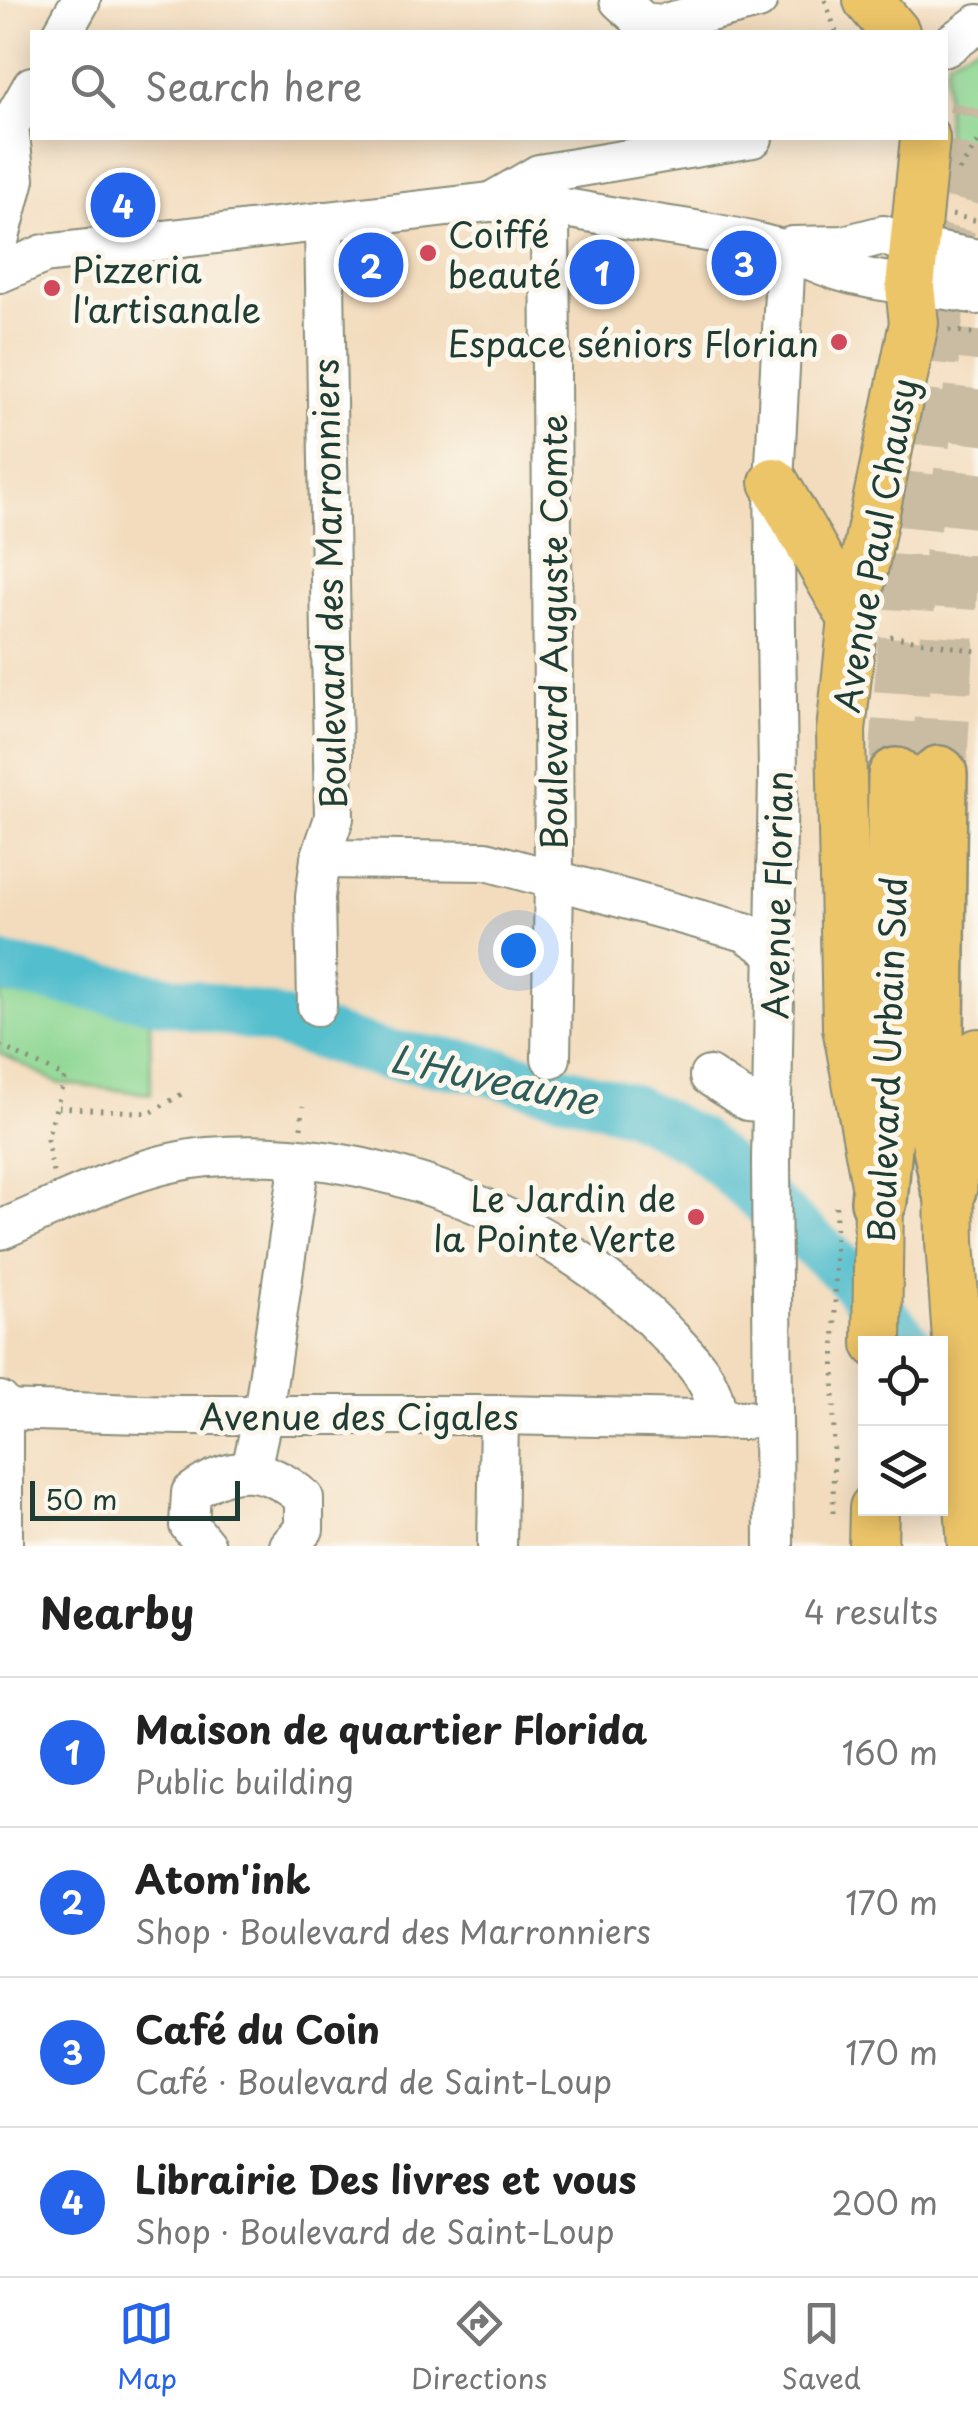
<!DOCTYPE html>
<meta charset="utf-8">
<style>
body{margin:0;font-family:"Playpen Sans",sans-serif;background:#f2f2f2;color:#222}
.controls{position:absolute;right:30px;bottom:30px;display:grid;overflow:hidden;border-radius:0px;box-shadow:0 5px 25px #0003}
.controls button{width:90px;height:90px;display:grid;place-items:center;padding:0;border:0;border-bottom:2px solid #e0e0e0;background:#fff;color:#222;font:50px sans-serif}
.scale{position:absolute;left:30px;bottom:25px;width:210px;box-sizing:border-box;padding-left:10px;border:5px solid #1f3d34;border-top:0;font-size:28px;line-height:35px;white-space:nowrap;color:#1f3d34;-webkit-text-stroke:8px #fbf7ec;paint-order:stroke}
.you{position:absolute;left:518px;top:950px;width:35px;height:35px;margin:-25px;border:8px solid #fff;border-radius:50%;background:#1a73e8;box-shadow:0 0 0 15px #1a73e833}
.badge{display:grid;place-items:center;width:65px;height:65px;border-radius:50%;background:#2563eb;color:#fff;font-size:32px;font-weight:700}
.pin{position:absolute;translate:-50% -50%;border:5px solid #fff;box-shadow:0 2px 10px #0006}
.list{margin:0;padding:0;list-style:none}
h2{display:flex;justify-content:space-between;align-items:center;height:130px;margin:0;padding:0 40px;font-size:42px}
h2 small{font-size:32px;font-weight:400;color:#767676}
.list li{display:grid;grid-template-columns:65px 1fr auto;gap:30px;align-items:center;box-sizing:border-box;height:150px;padding:0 40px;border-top:2px solid #e0e0e0}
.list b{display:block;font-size:38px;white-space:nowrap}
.list p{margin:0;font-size:32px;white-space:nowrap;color:#767676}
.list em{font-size:32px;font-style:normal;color:#767676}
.icon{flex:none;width:55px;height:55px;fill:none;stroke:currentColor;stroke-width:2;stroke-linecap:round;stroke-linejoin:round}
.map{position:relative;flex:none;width:978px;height:1546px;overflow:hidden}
.search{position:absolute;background:#fff;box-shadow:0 5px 25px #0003;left:30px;right:30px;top:30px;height:110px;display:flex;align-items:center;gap:25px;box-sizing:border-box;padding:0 35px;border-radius:0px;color:#767676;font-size:38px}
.sheet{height:730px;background:#fff}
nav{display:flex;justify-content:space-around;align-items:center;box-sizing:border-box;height:140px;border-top:2px solid #e0e0e0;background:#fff;font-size:28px;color:#767676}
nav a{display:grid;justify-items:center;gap:5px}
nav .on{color:#2563eb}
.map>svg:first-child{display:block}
.green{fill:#8dd793;stroke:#568a64;stroke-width:2.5}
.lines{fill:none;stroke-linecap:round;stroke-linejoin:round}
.river{stroke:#52becd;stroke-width:50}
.highway-tunnel{stroke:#c9bca2;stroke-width:55;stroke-dasharray:55 28;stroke-linecap:butt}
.minor-casing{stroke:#898c78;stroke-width:42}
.major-casing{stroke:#898c78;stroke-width:52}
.highway-casing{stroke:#898c78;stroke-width:60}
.path{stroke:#898c78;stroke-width:5;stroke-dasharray:2.5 8;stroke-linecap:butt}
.minor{stroke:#fff;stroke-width:38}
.major{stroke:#edc569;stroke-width:48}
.highway{stroke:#edc569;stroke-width:55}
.major-bridge-casing{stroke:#898c78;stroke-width:52;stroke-linecap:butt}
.major-bridge{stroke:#edc569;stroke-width:48}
.poi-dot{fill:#d1495b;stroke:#fbf7ec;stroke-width:4}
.labels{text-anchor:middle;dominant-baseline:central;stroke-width:10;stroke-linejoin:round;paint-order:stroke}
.poi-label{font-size:35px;fill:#1f3d34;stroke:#fbf7ec;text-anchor:start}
.street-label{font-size:35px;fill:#1f3d34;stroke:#fbf7ec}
.water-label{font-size:38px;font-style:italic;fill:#2c5d5a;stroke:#fbf7ec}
</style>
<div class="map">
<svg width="978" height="1546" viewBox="0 0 978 1546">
<rect width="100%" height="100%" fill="#fbf7ec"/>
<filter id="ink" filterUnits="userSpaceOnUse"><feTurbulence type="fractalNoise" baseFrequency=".01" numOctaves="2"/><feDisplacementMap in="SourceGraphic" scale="20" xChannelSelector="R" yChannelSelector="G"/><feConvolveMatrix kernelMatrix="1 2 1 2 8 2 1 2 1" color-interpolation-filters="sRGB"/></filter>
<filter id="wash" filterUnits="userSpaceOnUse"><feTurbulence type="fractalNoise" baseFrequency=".0048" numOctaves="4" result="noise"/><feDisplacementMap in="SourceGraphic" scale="40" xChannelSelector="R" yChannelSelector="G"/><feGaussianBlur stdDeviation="2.25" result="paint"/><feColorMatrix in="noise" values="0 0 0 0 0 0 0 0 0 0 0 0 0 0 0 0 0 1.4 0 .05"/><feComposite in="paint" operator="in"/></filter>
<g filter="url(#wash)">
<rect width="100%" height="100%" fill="#f3dcbd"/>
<!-- green -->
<g class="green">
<path d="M978 44V202L934 192 946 138V68L949 59Z"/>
<path d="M0 993 150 1015 151 1094 58 1083 0 1053Z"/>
</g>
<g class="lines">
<!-- river -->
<path class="river" d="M0 968 264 1018 383 1054 475 1067 632 1109 696 1141 845 1271 908 1344"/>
</g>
</g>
<g filter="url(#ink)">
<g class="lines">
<!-- highway-tunnel -->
<g class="highway-tunnel">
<path d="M939 774 952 554 978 331"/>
<path d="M896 776 911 553 943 247 978 109"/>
</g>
<!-- minor casing -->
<g class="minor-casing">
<g id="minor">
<path d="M619 0 643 22 661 24 758 0"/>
<path d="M63 32 81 0"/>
<path d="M946 47 978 24"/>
<path d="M491 202 539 174 753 138"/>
<path d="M550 205 554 880 551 1058"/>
<path d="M0 237 15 179 9 127 32 86"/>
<path d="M792 246 844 245 883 235 914 247 978 259"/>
<path d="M0 273 44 254 490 202C536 201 581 211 626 219 674 227 723 233 770 246 795 252 818 265 842 272 887 285 932 286 978 295"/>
<path d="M320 859 486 861 745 932 776 953"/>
<path d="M317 1006 315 897 320 859 334 818 324 221"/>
<path d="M709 1076 747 1101 772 1103"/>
<path d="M0 1230C65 1203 136 1163 208 1157 369 1143 553 1215 664 1331 690 1358 716 1381 717 1420"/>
<path d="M0 1401 3 1409V1546"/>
<path d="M0 1410 179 1415H499L746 1420"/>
<path d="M251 1470 263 1414 300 1160"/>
<path d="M206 1546 189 1525 191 1493C232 1463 266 1465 304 1498V1529L289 1546"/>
<path d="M497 1546 499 1415"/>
<path d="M774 1546 771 1161 778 775 774 482 785 274 774 247"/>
</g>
</g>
<!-- major casing -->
<g class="major-casing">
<g id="major">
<path d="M868 0 895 32"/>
<path d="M774 482 853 619"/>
<path d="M950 1242 949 1187 977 1106 978 1053"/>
<path d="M877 1344 879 1201 847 1027 841 731 853 619 914 323 910 287 925 138"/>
<path d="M873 1546 874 1508"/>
</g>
</g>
<!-- highway casing -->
<g class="highway-casing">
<g id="highway">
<path d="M939 774 935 1117 949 1187"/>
<path d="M879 1201 891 1067 896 776"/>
</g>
</g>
<!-- path -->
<g class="path">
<path d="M825 0 836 32"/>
<path d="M959 171 978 142"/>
<path d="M952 215 978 221"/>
<path d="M949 330 978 334"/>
<path d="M890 636 976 651"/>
<path d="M0 1046 65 1077 47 1139 53 1173"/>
<path d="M58 1107 150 1113 185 1092"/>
<path d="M301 1128 303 1106"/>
<path d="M551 1205 560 1190"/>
<path d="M833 1513 836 1199"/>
</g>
<!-- minor -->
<use href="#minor" class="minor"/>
<!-- major -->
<use href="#major" class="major"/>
<!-- highway -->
<use href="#highway" class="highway"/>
<!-- major-bridge casing -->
<g class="major-bridge-casing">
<path id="major-bridge" d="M950 1242 972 1546"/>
</g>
<!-- major-bridge -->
<use href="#major-bridge" class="major-bridge"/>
</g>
</g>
<!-- markers -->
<g class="poi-dot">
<circle cx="428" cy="253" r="10"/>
<circle cx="52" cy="288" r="10"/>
<circle cx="839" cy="342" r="10"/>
<circle cx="696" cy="1217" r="10"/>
</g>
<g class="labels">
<!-- poi labels -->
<g class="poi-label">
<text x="448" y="233">Coiffé<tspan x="448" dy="40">beauté</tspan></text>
<text x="72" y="268">Pizzeria<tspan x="72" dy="40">l'artisanale</tspan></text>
<text x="819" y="342" text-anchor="end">Espace séniors Florian</text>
<text x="676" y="1197" text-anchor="end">Le Jardin de<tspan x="676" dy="40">la Pointe Verte</tspan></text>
</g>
<!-- street labels -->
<g class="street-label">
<text transform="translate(874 545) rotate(-80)">Avenue Paul Chausy</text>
<text transform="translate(328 584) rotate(-91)">Boulevard des Marronniers</text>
<text transform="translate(552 632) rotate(-90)">Boulevard Auguste Comte</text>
<text transform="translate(776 895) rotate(-89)">Avenue Florian</text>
<text transform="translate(886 1060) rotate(-88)">Boulevard Urbain Sud</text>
<text x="359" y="1415">Avenue des Cigales</text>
</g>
<!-- water labels -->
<g class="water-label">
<text transform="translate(494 1078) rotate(12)">L'Huveaune</text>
</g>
</g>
</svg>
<div class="controls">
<button><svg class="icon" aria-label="locate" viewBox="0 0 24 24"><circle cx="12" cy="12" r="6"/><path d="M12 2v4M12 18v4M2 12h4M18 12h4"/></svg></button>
<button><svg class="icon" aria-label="layers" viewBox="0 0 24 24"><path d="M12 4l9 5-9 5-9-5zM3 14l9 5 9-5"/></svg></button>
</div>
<div class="scale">50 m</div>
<div class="you"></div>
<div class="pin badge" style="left:602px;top:272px">1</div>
<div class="pin badge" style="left:371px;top:265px">2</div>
<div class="pin badge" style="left:744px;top:263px">3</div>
<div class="pin badge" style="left:123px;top:205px">4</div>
<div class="search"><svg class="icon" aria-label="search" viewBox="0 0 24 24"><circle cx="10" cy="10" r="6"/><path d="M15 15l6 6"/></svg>Search here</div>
</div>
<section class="sheet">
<h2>Nearby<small>4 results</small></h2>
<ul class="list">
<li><span class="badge">1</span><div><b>Maison de quartier Florida</b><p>Public building</p></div><em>160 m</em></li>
<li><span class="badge">2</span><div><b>Atom'ink</b><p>Shop · Boulevard des Marronniers</p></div><em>170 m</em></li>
<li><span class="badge">3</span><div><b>Café du Coin</b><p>Café · Boulevard de Saint-Loup</p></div><em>170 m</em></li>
<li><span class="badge">4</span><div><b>Librairie Des livres et vous</b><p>Shop · Boulevard de Saint-Loup</p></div><em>200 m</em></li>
</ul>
</section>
<nav>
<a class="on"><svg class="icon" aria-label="map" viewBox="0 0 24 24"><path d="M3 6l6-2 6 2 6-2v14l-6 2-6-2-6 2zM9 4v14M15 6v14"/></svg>Map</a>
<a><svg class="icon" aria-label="directions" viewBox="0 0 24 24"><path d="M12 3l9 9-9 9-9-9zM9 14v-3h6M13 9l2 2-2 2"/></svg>Directions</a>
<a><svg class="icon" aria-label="saved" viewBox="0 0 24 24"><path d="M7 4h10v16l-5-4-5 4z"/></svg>Saved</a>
</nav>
